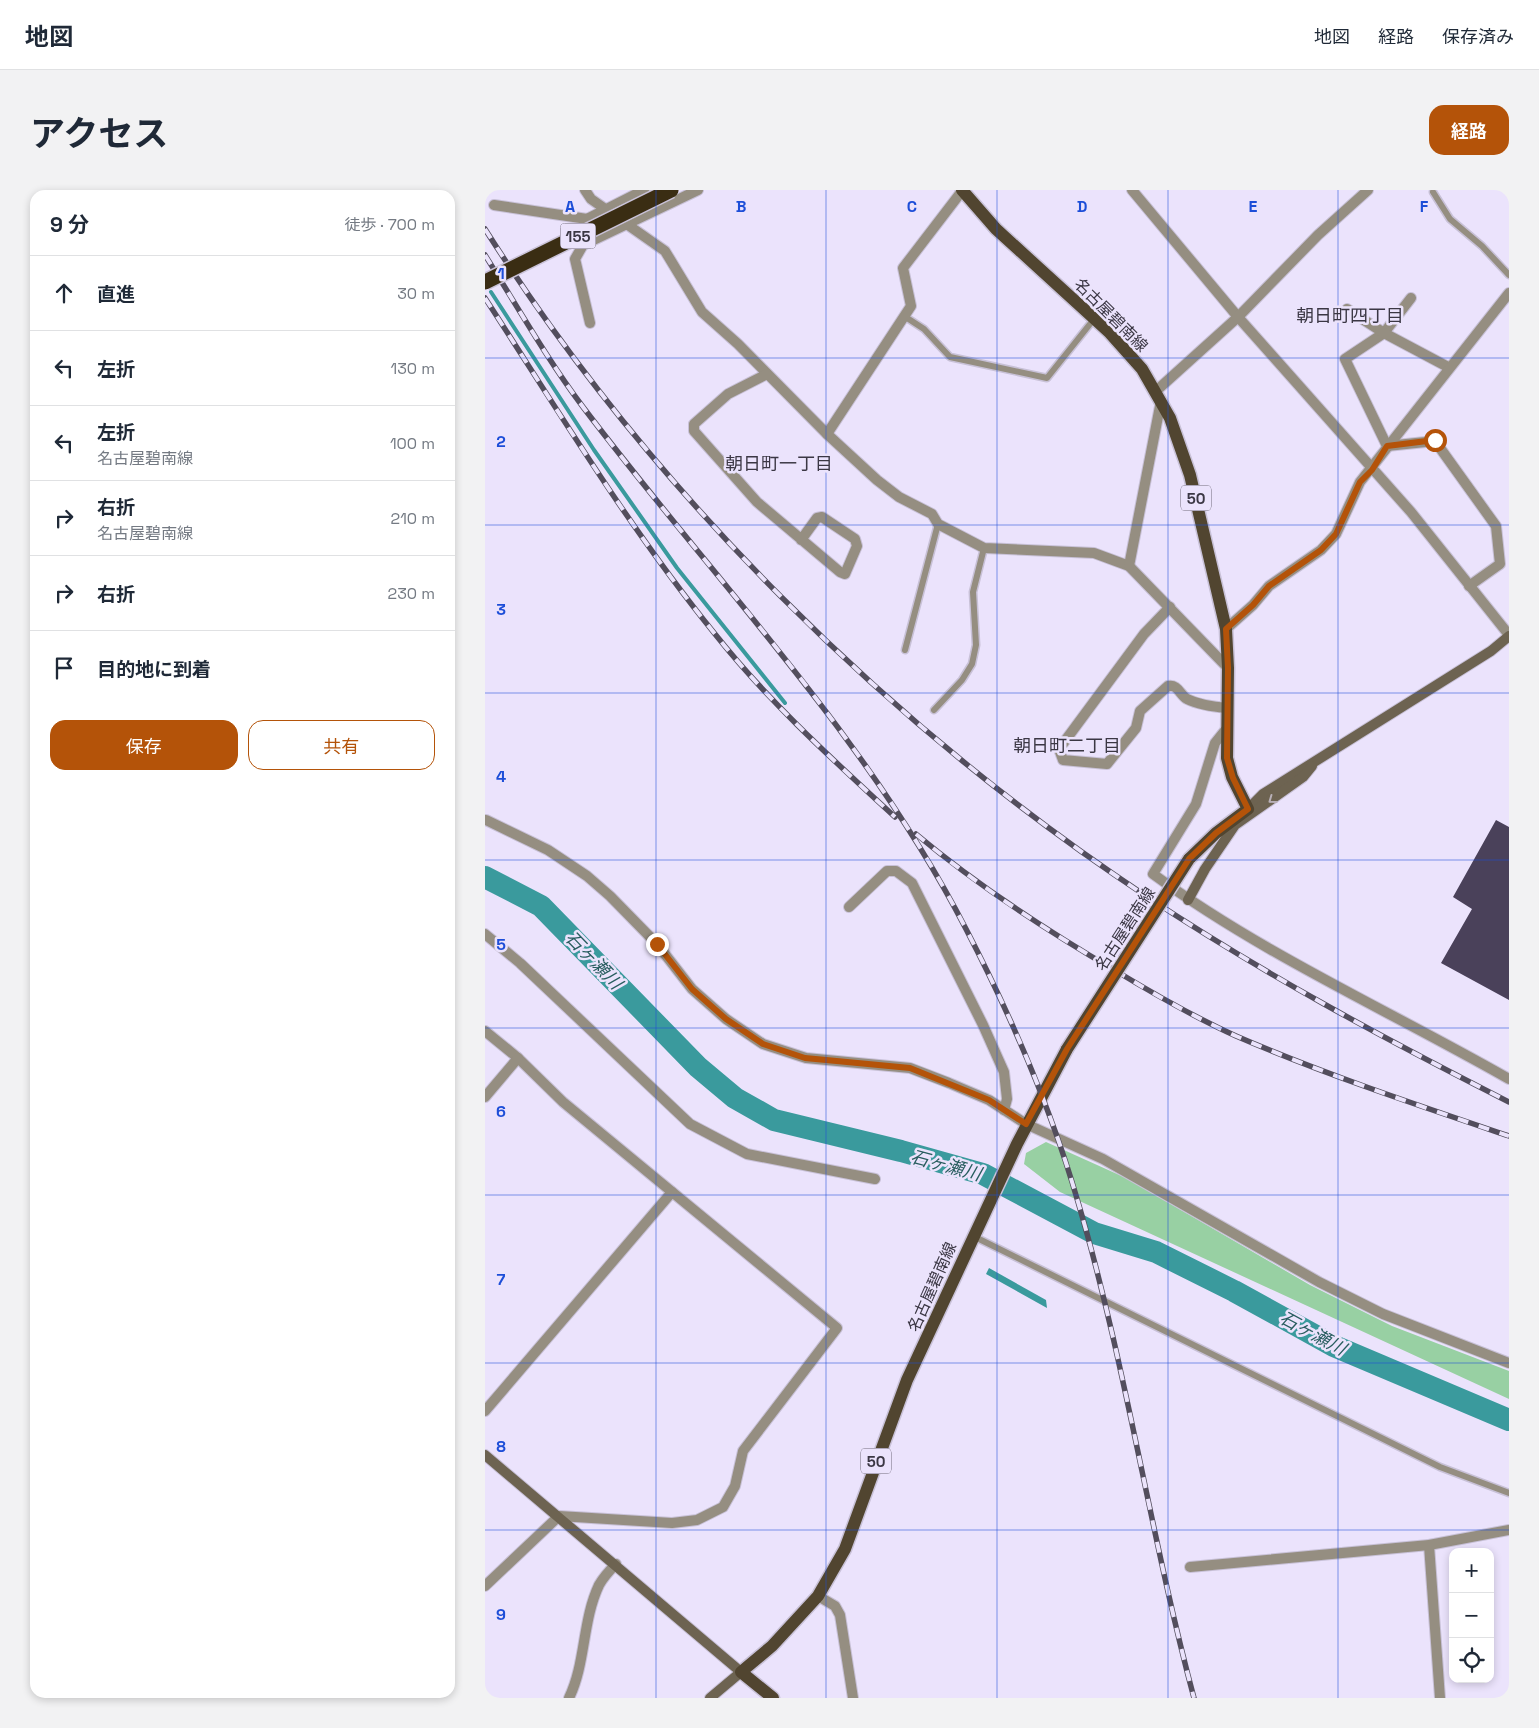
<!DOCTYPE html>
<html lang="ja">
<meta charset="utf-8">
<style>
body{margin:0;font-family:"Space Grotesk","Noto Sans JP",sans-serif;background:#f2f2f3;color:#1f2937}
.controls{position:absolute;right:15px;bottom:15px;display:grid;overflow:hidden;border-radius:10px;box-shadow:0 2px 8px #0003}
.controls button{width:45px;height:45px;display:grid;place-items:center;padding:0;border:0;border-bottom:1px solid #e0e1e3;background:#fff;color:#1f2937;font:25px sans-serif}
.stop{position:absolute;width:15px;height:15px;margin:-11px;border:4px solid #b45309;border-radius:50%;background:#fff}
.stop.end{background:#b45309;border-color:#fff;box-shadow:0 1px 5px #0008}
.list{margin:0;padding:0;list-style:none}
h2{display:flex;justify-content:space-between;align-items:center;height:65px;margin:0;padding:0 20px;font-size:21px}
h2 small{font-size:16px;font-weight:400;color:#747a83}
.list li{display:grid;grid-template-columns:32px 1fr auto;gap:15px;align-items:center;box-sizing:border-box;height:75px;padding:0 20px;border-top:1px solid #e0e1e3}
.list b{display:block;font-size:19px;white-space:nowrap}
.list p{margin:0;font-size:16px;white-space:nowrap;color:#747a83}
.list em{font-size:16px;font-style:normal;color:#747a83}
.actions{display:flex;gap:10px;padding:15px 20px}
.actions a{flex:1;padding:11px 0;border:1px solid #b45309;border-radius:15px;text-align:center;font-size:18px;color:#b45309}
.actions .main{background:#b45309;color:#fff}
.icon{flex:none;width:28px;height:28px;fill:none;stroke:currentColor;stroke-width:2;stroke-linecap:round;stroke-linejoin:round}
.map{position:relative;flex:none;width:1024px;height:1508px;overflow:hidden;border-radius:15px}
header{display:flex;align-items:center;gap:30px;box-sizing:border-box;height:70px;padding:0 25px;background:#fff;border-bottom:1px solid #e0e1e3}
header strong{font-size:24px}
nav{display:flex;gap:28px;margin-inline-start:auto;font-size:18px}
.intro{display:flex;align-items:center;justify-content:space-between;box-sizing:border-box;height:120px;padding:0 30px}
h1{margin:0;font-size:35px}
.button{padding:12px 22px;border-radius:15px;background:#b45309;color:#fff;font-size:18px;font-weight:700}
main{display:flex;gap:30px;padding:0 30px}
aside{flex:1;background:#fff;border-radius:15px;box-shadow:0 2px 8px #0003}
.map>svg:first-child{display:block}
.green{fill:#98d0a3}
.water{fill:#3a9a9d}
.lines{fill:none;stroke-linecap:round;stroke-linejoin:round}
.stream{stroke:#3a9a9d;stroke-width:4}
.river{stroke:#3a9a9d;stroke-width:22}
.building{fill:#4a415a}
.lane-casing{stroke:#c8c1d7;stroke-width:9}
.street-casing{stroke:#c8c1d7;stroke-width:12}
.secondary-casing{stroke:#c8c1d7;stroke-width:12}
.primary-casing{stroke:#c8c1d7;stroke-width:15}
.lane{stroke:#958e81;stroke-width:6}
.street{stroke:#958e81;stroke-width:10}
.secondary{stroke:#6d6351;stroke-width:10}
.primary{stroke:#514530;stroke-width:12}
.rail-casing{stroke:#534e5d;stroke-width:5.5}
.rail{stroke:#ebe3fc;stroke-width:4;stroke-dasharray:11;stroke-linecap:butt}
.primary-bridge-casing{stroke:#c8c1d7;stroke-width:15;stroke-linecap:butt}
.highway-bridge-casing{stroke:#c8c1d7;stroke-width:18;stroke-linecap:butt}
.primary-bridge{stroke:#514530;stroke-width:12}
.highway-bridge{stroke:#3a2d13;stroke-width:15}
.oneway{stroke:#b9b0b8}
.route{stroke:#b45309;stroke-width:6}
.grid{fill:none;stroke:#1d4ed8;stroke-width:1;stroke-opacity:0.55}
.labels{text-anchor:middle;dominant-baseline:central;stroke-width:5;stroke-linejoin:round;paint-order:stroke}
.shield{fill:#ebe3fc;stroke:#706b7b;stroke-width:1}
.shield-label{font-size:15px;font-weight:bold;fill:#3b3744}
.street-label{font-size:16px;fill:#3b3744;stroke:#ebe3fc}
.neighbourhood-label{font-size:18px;fill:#3b3744;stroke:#ebe3fc}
.water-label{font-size:18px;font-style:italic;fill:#285d5f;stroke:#ebe3fc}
.grid-label{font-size:16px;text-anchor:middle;font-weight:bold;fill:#1d4ed8;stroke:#ebe3fc;stroke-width:5;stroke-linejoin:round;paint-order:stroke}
</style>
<header>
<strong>地図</strong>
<nav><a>地図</a><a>経路</a><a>保存済み</a></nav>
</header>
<div class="intro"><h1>アクセス</h1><a class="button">経路</a></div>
<main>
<aside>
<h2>9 分<small>徒歩 · 700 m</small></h2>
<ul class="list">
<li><svg class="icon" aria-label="ahead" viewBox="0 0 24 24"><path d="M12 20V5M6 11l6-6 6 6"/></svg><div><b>直進</b></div><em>30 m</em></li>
<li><svg class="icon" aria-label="left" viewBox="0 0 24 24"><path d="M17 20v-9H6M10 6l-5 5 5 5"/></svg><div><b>左折</b></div><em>130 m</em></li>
<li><svg class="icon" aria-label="left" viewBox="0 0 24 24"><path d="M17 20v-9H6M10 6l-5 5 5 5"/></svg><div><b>左折</b><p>名古屋碧南線</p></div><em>100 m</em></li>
<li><svg class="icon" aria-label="right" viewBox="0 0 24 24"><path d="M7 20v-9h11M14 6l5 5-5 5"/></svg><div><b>右折</b><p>名古屋碧南線</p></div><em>210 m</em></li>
<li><svg class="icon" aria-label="right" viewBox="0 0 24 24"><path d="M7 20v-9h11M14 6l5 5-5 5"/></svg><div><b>右折</b></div><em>230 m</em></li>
<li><svg class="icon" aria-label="arrive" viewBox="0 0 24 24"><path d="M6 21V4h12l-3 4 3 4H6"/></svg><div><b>目的地に到着</b></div></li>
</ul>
<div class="actions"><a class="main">保存</a><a>共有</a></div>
</aside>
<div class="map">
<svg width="1024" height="1508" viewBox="0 0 1024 1508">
<rect width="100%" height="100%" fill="#ebe3fc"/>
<!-- green -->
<path class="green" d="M561 952 641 988 825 1095 907 1136 1024 1181V1209L575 1002 539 974 541 963Z"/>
<!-- water -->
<path class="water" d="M504 1078 561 1110 562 1118 501 1084Z"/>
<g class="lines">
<!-- stream -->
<path class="stream" d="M6 102 109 260 192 378 300 513"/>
<!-- river -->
<path class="river" d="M0 687 56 716 213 877 250 908 289 930 416 961 498 984 609 1043 671 1062 749 1101 849 1156 1024 1230"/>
</g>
<!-- building -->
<path class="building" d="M1011 630 1024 637V810L956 773 987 719 968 707Z"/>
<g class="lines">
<!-- lane casing -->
<g class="lane-casing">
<g id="lane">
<path d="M948 2 965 29 997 56 1024 85"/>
<path d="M419 126 439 139 465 167 562 188 609 129"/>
<path d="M420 460 453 334"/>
<path d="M449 520 477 490 487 474 491 455 488 402 499 358"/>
<path d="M488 1046 955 1277 1024 1303"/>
</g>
</g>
<!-- street casing -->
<g class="street-casing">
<g id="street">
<path d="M100 0 106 9 180 61 217 122 253 154 342 244 392 290 414 307 447 324 453 334 499 358 609 363 644 376 743 478"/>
<path d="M647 0 753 127 926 322 1024 445"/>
<path d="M9 15 102 29 159 0"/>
<path d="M926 108 899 143 860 169 902 256 950 251 1011 336 1015 374 984 396"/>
<path d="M862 119 899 143 963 177"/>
<path d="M105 133 90 69 98 55 213 0"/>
<path d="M282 184 243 204 209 234V241L272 312 355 382 360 384 372 356 370 349 337 327 332 328 316 350"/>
<path d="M671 201 753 127 833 45 883 0"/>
<path d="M342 244 426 116 418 78 477 1"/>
<path d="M644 376 676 211"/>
<path d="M685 417 659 444 574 559 578 570 622 574 651 538 655 521 683 496C693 494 695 505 702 509 714 515 730 517 743 518"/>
<path d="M741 439 768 415 784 396 836 360 851 344 875 292 1024 103"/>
<path d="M742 538 730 553 711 614 668 684C779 765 905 821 1024 889"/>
<path d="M1 630 63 660 102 686 125 706 172 754 207 799 241 829 278 854 321 868 425 878 464 893 504 910 541 934 618 969 834 1092 898 1124 1024 1173"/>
<path d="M364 717 402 681H411L427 693 498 835 519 882 522 909 519 920"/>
<path d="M0 744 35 773 205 934 262 964 390 989"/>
<path d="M0 841 33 868 78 912 352 1138 258 1261 250 1296 238 1317 212 1330 187 1333 74 1326 0 1396"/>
<path d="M0 907 33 868"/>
<path d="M0 1221 187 1002"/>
<path d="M944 1355 955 1508"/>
<path d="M705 1377 944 1355 1024 1340"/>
<path d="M333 1406 350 1416 355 1425 368 1508"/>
<path d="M84 1508C101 1473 97 1431 114 1395 118 1388 125 1380 131 1374"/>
</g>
</g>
<!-- secondary casing -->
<g class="secondary-casing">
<g id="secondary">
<path d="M763 619 778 604 1006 461 1024 446"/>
<path d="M703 710 720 679 750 635 818 587 827 576"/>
<path d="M0 1265 256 1482 225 1508"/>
</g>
</g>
<!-- primary casing -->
<g class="primary-casing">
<g id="primary">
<path d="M477 0 511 39 624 142 657 179 685 228 705 285 741 439 743 478 742 568 747 587 763 619 731 643 704 669"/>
<path d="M288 1508 256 1482 287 1456 333 1406 360 1359 422 1190 532 954 582 859"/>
</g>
</g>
<!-- lane -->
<use href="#lane" class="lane"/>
<!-- street -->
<use href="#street" class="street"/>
<!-- secondary -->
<use href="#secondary" class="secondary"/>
<!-- primary -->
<use href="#primary" class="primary"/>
<!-- rail casing -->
<g class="rail-casing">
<g id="rail">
<path d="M0 39C165 300 404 536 661 706 777 783 900 849 1024 912"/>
<path d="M0 65C32 116 62 169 98 217 228 389 382 546 481 739 526 826 566 918 593 1012 641 1175 665 1344 709 1508"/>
<path d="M0 108C74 222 144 338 230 444 283 511 347 569 410 627"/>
<path d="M431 644C493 696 561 740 631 781 669 804 709 827 751 846 839 884 932 915 1024 946"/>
</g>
</g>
<!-- rail -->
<use href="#rail" class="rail"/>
<!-- primary-bridge casing -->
<g class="primary-bridge-casing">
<path id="primary-bridge" d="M582 859 704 669"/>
</g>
<!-- highway-bridge casing -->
<g class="highway-bridge-casing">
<path id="highway-bridge" d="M0 92 186 0"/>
</g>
<!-- primary-bridge -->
<use href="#primary-bridge" class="primary-bridge"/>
<!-- highway-bridge -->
<use href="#highway-bridge" class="highway-bridge"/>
</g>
<!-- one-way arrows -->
<defs><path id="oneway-chevron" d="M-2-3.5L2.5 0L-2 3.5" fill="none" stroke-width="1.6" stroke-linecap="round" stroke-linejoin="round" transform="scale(1.25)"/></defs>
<use class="oneway" href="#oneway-chevron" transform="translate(787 610) rotate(144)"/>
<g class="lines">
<!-- route -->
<path class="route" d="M172 754 207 799 241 829 278 854 320 868 425 878 504 910 541 934 582 859 704 669 731 643 763 619 748 588 742 568 743 478 741 439 768 415 784 396 836 360 851 344 875 292 887 280 902 256 950 250"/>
</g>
<!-- grid -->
<path class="grid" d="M171 0V1508M341 0V1508M512 0V1508M683 0V1508M853 0V1508M0 168H1024M0 335H1024M0 503H1024M0 670H1024M0 838H1024M0 1005H1024M0 1173H1024M0 1340H1024"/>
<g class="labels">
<!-- shield labels -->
<g class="shield">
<rect x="75.5" y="33.5" width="35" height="25" rx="4"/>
<rect x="696" y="295.5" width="30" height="25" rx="4"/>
<rect x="376" y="1258.5" width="30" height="25" rx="4"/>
</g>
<g class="shield-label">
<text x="93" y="46">155</text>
<text x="711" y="308">50</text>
<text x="391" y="1271">50</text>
</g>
<!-- street labels -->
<g class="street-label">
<text transform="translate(626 125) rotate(45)">名古屋碧南線</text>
<text transform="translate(640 739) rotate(-57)">名古屋碧南線</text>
<text transform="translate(447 1097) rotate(-66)">名古屋碧南線</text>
</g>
<!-- neighbourhood labels -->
<g class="neighbourhood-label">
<text x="865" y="125">朝日町四丁目</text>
<text x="294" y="273">朝日町一丁目</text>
<text x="582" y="555">朝日町二丁目</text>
</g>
<!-- water labels -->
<g class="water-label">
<text transform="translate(109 770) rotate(46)">石ヶ瀬川</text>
<text transform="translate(461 975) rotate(15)">石ヶ瀬川</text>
<text transform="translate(828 1143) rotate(28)">石ヶ瀬川</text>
</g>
</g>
<g class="grid-label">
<text x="85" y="22">A</text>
<text x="256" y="22">B</text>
<text x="427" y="22">C</text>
<text x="597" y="22">D</text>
<text x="768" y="22">E</text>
<text x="939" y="22">F</text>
<text x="16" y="89">1</text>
<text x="16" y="257">2</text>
<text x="16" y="425">3</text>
<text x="16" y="592">4</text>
<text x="16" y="760">5</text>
<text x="16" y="927">6</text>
<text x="16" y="1095">7</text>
<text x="16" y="1262">8</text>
<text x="16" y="1430">9</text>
</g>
</svg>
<div class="controls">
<button>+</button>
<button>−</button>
<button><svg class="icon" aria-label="locate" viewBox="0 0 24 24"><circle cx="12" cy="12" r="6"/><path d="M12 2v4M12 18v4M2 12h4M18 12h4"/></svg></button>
</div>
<div class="stop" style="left:950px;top:250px"></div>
<div class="stop end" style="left:172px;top:754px"></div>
</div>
</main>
